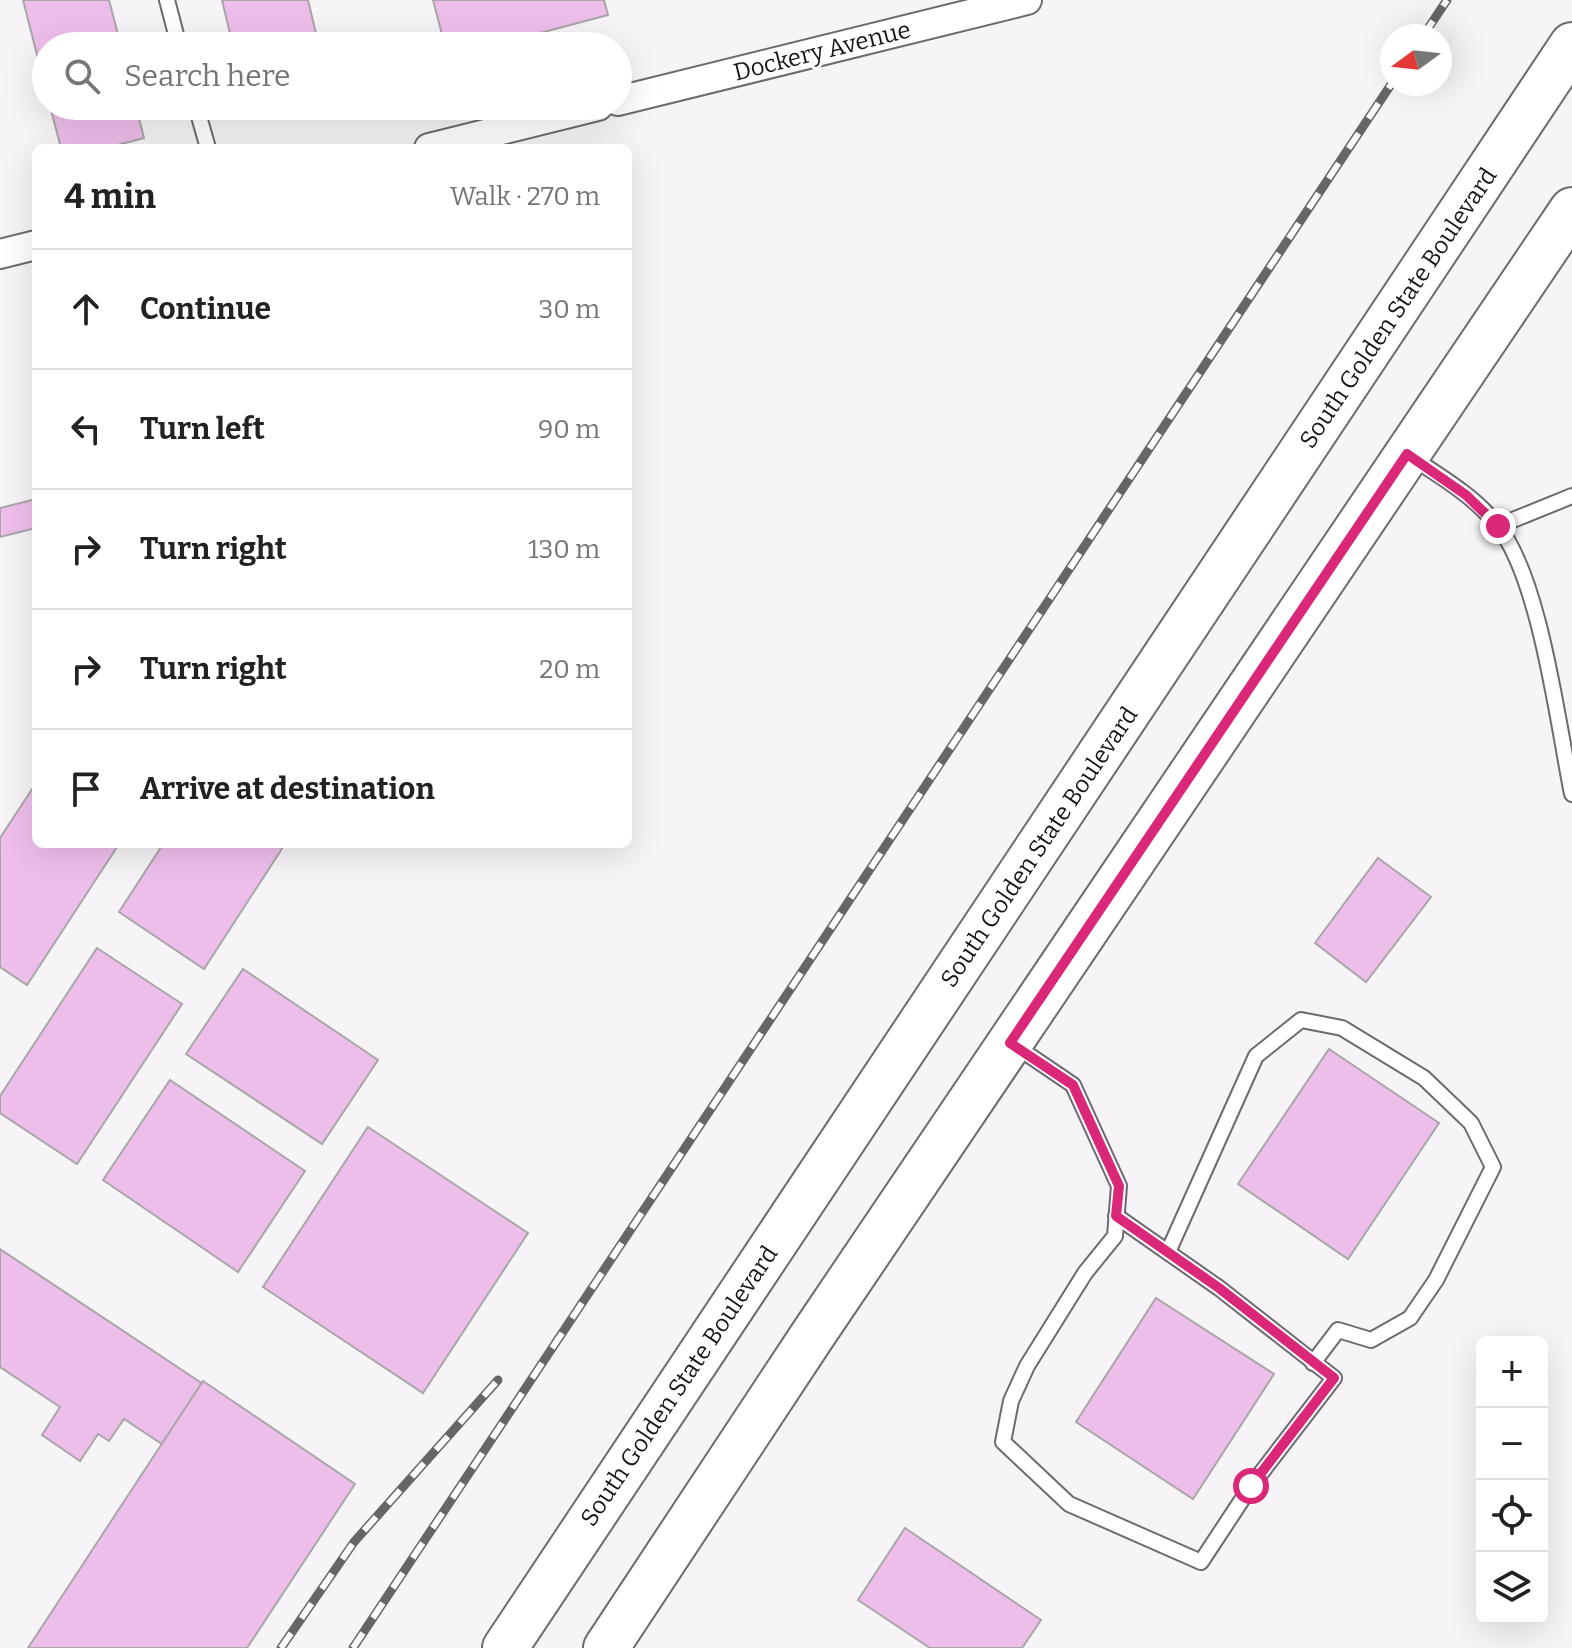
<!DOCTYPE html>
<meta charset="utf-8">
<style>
body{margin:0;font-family:Bitter,serif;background:#f2f2f2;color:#222}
.controls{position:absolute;right:24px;bottom:24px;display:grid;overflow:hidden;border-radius:12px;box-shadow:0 8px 32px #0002}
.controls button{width:72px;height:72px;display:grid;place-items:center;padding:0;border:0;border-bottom:2px solid #e0e0e0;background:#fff;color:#222;font:40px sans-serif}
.compass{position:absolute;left:1380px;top:24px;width:72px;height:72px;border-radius:50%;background:#fff;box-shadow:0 8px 32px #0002;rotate:255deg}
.stop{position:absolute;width:24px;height:24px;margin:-18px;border:6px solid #db2777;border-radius:50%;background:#fff}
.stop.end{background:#db2777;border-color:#fff;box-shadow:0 2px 8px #0008}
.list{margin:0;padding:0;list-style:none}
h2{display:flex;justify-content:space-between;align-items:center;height:104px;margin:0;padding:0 32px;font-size:34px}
h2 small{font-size:26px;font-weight:400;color:#767676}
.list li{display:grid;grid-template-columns:52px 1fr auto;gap:24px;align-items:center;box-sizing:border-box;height:120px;padding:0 32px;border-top:2px solid #e0e0e0}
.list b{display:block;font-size:30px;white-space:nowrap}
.list em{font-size:26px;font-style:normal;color:#767676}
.icon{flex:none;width:44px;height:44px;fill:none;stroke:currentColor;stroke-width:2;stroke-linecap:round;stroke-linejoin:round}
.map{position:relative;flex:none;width:1572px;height:1648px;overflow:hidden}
.search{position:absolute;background:#fff;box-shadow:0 8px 32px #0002;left:32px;top:32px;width:600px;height:88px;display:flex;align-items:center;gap:20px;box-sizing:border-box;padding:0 28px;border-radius:44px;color:#767676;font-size:30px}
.panel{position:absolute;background:#fff;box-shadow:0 8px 32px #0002;left:32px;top:144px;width:600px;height:704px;border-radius:12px}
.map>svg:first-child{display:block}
.building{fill:#eebeeb;stroke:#a9a6a8;stroke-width:2}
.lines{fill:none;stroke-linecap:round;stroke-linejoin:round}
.service-casing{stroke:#6e6b6e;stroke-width:18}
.minor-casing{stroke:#6e6b6e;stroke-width:32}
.primary-casing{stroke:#6e6b6e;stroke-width:48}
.service{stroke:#fff;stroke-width:14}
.minor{stroke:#fff;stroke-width:28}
.primary{stroke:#fff;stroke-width:44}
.rail-casing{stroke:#676567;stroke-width:9}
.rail{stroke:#fff;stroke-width:6;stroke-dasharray:18;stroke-linecap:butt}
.route{stroke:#db2777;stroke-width:10}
.labels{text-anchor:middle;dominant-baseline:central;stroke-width:6;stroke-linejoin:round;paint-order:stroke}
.street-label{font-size:24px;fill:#181718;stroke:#fff}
</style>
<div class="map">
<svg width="1572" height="1648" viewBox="0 0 1572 1648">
<rect width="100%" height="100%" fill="#f7f4f7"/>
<!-- building -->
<g class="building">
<path d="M23 0H109L121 46H46V90Z"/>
<path d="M222 0H308L319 46H233Z"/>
<path d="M433 0H604L608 15 491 46H445Z"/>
<path d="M50 106H136L144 138 106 148H61Z"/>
<path d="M36 499V528L0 537V508Z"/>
<path d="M36 783V844H119L27 985 0 967V838Z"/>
<path d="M163 844H285L204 969 119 912Z"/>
<path d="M1378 858 1431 897 1366 982 1315 943Z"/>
<path d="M97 948 182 1004 77 1164 0 1113V1096Z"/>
<path d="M243 969 378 1060 322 1144 186 1054Z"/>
<path d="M1329 1049 1439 1123 1348 1259 1238 1184Z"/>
<path d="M170 1080 305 1171 238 1272 103 1180Z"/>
<path d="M368 1127 528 1233 423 1393 263 1287Z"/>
<path d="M0 1249 203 1384 162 1444 124 1419 109 1441 98 1434 80 1461 42 1435 60 1407 0 1367Z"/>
<path d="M1156 1298 1274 1374 1193 1499 1076 1422Z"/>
<path d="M203 1381 355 1484 247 1648H28Z"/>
<path d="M905 1528 1041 1620 1022 1648H930L858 1600Z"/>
</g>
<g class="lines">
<!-- service casing -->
<g class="service-casing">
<g id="service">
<path d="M167 0 179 46"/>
<path d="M196 106 208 148"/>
<path d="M1411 457C1441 477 1474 496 1497 525 1540 577 1558 724 1572 794"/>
<path d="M1498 526 1572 496"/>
<path d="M1014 1045 1073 1085 1119 1186 1115 1236 1085 1273 1027 1366 1011 1401 1003 1442 1069 1504 1201 1562 1251 1486 1334 1378 1219 1288 1116 1216"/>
<path d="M1168 1252 1256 1056 1301 1020 1342 1028 1424 1078 1471 1123 1493 1167 1436 1280 1410 1318 1371 1340 1338 1330 1313 1363"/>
</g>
</g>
<!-- minor casing -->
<g class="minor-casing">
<g id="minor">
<path d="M618 101 1027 0"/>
<path d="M429 148 598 106"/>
<path d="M0 254 36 245"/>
</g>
</g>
<!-- primary casing -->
<g class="primary-casing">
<g id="primary">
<path d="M505 1648 1572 45"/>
<path d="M606 1648 812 1336 1572 210"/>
</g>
</g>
<!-- service -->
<use href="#service" class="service"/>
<!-- minor -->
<use href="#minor" class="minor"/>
<!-- primary -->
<use href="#primary" class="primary"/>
<!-- rail casing -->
<g class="rail-casing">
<g id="rail">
<path d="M1423 36 1447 0"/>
<path d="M281 1648 354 1542 498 1380"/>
<path d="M353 1648 1392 83"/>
</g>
</g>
<!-- rail -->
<use href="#rail" class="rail"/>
</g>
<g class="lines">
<!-- route -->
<path class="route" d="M1251 1486 1334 1378 1219 1288 1116 1216 1119 1186 1073 1085 1010 1043 1407 454 1466 495 1498 526"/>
</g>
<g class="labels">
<!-- street labels -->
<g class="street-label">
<text transform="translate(822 51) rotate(-14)">Dockery Avenue</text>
<text transform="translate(1398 308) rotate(-56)">South Golden State Boulevard</text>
<text transform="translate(1039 847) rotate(-56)">South Golden State Boulevard</text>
<text transform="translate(679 1386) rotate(-56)">South Golden State Boulevard</text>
</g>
</g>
</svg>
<div class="controls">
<button>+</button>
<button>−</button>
<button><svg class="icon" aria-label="locate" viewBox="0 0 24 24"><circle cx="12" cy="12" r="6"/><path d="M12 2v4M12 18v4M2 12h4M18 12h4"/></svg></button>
<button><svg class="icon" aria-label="layers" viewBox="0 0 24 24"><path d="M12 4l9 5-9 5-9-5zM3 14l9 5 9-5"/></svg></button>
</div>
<svg class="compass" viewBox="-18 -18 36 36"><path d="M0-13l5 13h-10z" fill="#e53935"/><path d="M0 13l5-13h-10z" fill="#767676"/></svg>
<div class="stop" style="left:1251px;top:1486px"></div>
<div class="stop end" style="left:1498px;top:526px"></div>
<div class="search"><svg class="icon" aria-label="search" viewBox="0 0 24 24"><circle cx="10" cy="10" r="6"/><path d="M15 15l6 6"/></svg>Search here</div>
<section class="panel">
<h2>4 min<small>Walk · 270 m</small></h2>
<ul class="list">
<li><svg class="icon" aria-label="ahead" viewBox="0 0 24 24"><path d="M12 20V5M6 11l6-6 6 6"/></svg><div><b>Continue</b></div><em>30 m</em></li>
<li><svg class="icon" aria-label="left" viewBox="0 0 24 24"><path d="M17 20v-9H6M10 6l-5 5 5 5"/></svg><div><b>Turn left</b></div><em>90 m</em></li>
<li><svg class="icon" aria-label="right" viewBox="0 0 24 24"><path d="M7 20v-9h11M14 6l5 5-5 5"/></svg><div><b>Turn right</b></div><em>130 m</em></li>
<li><svg class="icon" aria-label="right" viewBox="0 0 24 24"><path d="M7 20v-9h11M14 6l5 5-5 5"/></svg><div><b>Turn right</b></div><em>20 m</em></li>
<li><svg class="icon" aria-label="arrive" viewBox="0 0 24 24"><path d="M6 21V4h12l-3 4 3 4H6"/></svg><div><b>Arrive at destination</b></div></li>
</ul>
</section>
</div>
